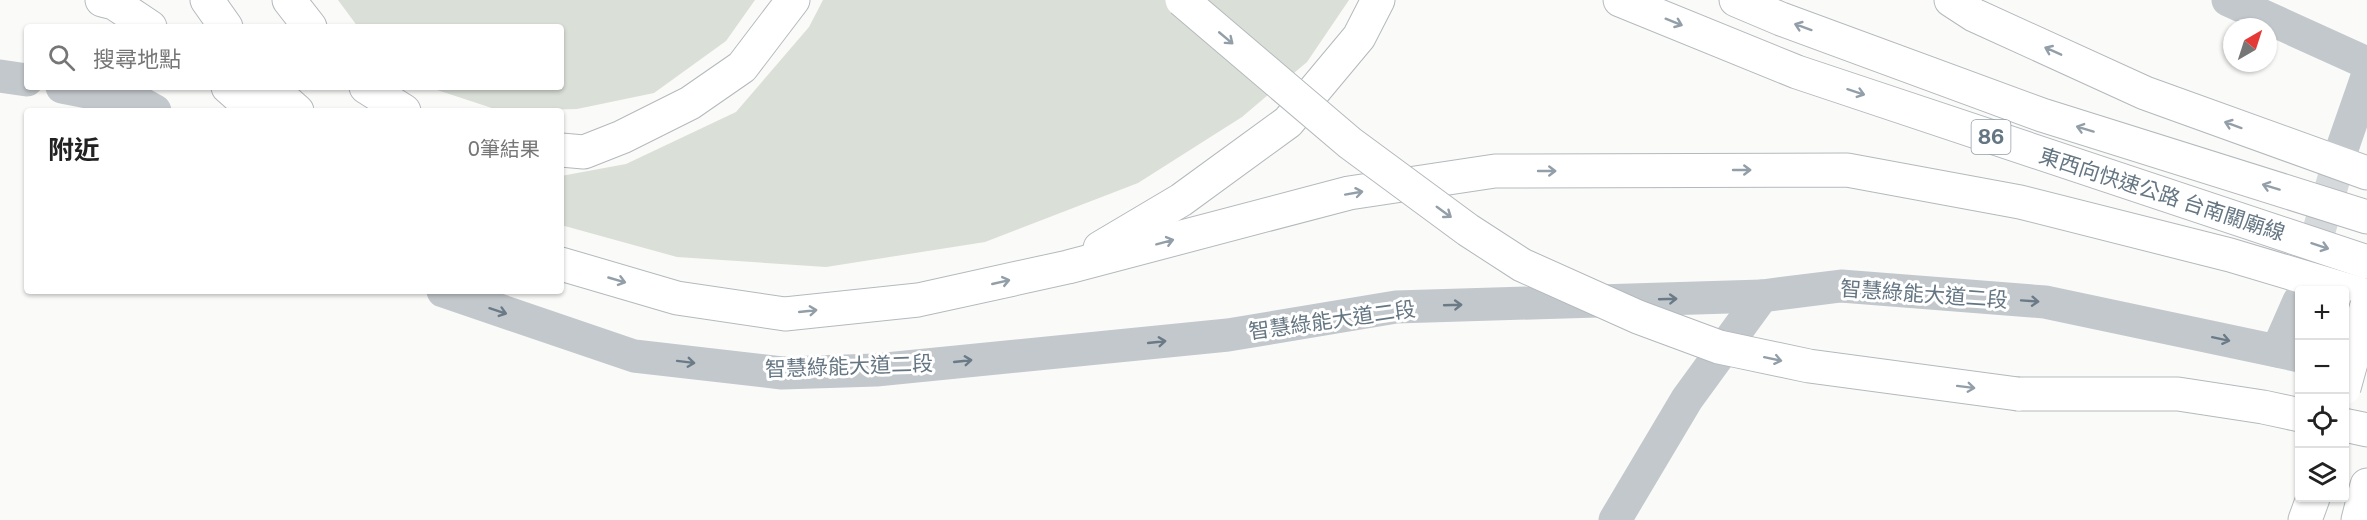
<!DOCTYPE html>
<html lang="zh-TW">
<meta charset="utf-8">
<style>
body{margin:0;font-family:"Public Sans","Noto Sans TC",sans-serif;background:#f6f6f6;color:#222}
.controls{position:absolute;right:18px;bottom:18px;display:grid;overflow:hidden;border-radius:6px;box-shadow:0 2px 4px #0004}
.controls button{width:54px;height:54px;display:grid;place-items:center;padding:0;border:0;border-bottom:2px solid #e0e0e0;background:#fff;color:#222;font:30px sans-serif}
.compass{position:absolute;left:2223px;top:18px;width:54px;height:54px;border-radius:50%;background:#fff;box-shadow:0 2px 4px #0004;rotate:39deg}
.list{margin:0;padding:0;list-style:none}
h2{display:flex;justify-content:space-between;align-items:center;height:78px;margin:0;padding:0 24px;font-size:26px}
h2 small{font-size:20px;font-weight:400;color:#767676}
.icon{flex:none;width:33px;height:33px;fill:none;stroke:currentColor;stroke-width:2;stroke-linecap:round;stroke-linejoin:round}
.map{position:relative;flex:none;width:2367px;height:520px;overflow:hidden}
.search{position:absolute;background:#fff;box-shadow:0 2px 4px #0004;left:24px;top:24px;width:540px;height:66px;display:flex;align-items:center;gap:15px;box-sizing:border-box;padding:0 21px;border-radius:6px;color:#767676;font-size:22px}
.panel{position:absolute;background:#fff;box-shadow:0 2px 4px #0004;left:24px;top:108px;width:540px;height:186px;border-radius:6px}
.map>svg:first-child{display:block}
.green{fill:#dadfd7}
.lines{fill:none;stroke-linecap:round;stroke-linejoin:round}
.minor-tunnel{stroke:#d5d9db;stroke-width:33;stroke-dasharray:33 16;stroke-linecap:butt}
.major-casing{stroke:#b5babe;stroke-width:35}
.highway-casing{stroke:#b4b9bd;stroke-width:35}
.minor{stroke:#c3c8cc;stroke-width:33}
.major{stroke:#fff;stroke-width:33}
.highway{stroke:#fff;stroke-width:33}
.major-bridge-casing{stroke:#b5babe;stroke-width:35;stroke-linecap:butt}
.highway-bridge-casing{stroke:#b4b9bd;stroke-width:35;stroke-linecap:butt}
.major-bridge{stroke:#fff;stroke-width:33}
.highway-bridge{stroke:#fff;stroke-width:33}
.oneway{stroke:#939fa8}
.oneway2{stroke:#6a7a87}
.labels{text-anchor:middle;dominant-baseline:central;stroke-width:6;stroke-linejoin:round;paint-order:stroke}
.shield{fill:#fff;stroke:#939fa8;stroke-width:1.5}
.shield-label{font-size:20px;font-weight:bold;fill:#657683}
.street-label{font-size:21px;fill:#657683;stroke:#fff}
</style>
<div class="map">
<svg width="2367" height="520" viewBox="0 0 2367 520">
<rect width="100%" height="100%" fill="#fafaf8"/>
<!-- green -->
<g class="green">
<path d="M338 0H755L726 41 654 93 577 109 501 111 428 87H561V27H358Z"/>
<path d="M823 0H1349L1307 62 1242 117 1138 183 985 242 826 267 677 257 561 225V176L626 164 736 112 809 27Z"/>
</g>
<g class="lines">
<!-- minor-tunnel -->
<path class="minor-tunnel" d="M2302 290 2344 143"/>
<!-- major casing -->
<g class="major-casing">
<g id="major">
<path d="M2305 520 2313 498"/>
<path d="M2358 520 2367 485"/>
</g>
</g>
<!-- highway casing -->
<g class="highway-casing">
<g id="highway">
<path d="M102 0 114 3 150 27"/>
<path d="M207 0 226 27"/>
<path d="M289 0 310 27"/>
<path d="M1620 0 1797 72 2367 262"/>
<path d="M1736 0 1781 19 2042 115 2367 217"/>
<path d="M1951 0 1974 15 2145 93 2367 173"/>
<path d="M228 87 255 111"/>
<path d="M270 87 297 111"/>
<path d="M366 87 404 111"/>
<path d="M561 150 584 152 622 137 690 103 742 67 793 0"/>
<path d="M1100 248 1181 200 1288 122 1359 37 1378 0"/>
<path d="M561 264 677 298 785 314 918 300 1068 267 1349 193 1495 171 1847 170 2020 202 2230 255 2367 296"/>
<path d="M2018 394H2178L2263 407 2300 415"/>
<path d="M2344 425 2367 430"/>
</g>
</g>
<!-- minor -->
<g class="minor">
<path d="M2228 0 2367 63"/>
<path d="M0 76 27 80"/>
<path d="M62 87 139 102 155 111"/>
<path d="M2344 143 2367 77"/>
<path d="M443 291 634 356 782 373 876 370 1228 335 1396 307 1762 296 1841 286 2045 302 2300 356"/>
<path d="M2277 351 2299 301"/>
<path d="M1615 520 1687 399 1762 296"/>
</g>
<!-- major -->
<use href="#major" class="major"/>
<!-- highway -->
<use href="#highway" class="highway"/>
<!-- major-bridge casing -->
<g class="major-bridge-casing">
<path id="major-bridge" d="M2344 388 2367 305"/>
</g>
<!-- highway-bridge casing -->
<g class="highway-bridge-casing">
<path id="highway-bridge" d="M1182 0 1350 143 1468 230 1522 265 1638 317 1719 347 1809 366 2018 394"/>
</g>
<!-- major-bridge -->
<use href="#major-bridge" class="major-bridge"/>
<!-- highway-bridge -->
<use href="#highway-bridge" class="highway-bridge"/>
</g>
<!-- one-way arrows -->
<defs><path id="oneway-shaft" d="M-6 0H5M1.5-3L5.5 0L1.5 3" fill="none" stroke-width="1.6" stroke-linecap="round" stroke-linejoin="round" transform="scale(1.5)"/></defs>
<g class="oneway">
<use href="#oneway-shaft" transform="translate(1674 22) rotate(22)"/>
<use href="#oneway-shaft" transform="translate(1803 27) rotate(-160)"/>
<use href="#oneway-shaft" transform="translate(1226 38) rotate(40)"/>
<use href="#oneway-shaft" transform="translate(2053 51) rotate(-156)"/>
<use href="#oneway-shaft" transform="translate(1856 92) rotate(18)"/>
<use href="#oneway-shaft" transform="translate(2233 125) rotate(-160)"/>
<use href="#oneway-shaft" transform="translate(2085 129) rotate(-163)"/>
<use href="#oneway-shaft" transform="translate(1742 170)"/>
<use href="#oneway-shaft" transform="translate(1547 171)"/>
<use href="#oneway-shaft" transform="translate(2271 187) rotate(-163)"/>
<use href="#oneway-shaft" transform="translate(1354 193) rotate(-10)"/>
<use href="#oneway-shaft" transform="translate(1444 212) rotate(36)"/>
<use href="#oneway-shaft" transform="translate(1165 242) rotate(-15)"/>
<use href="#oneway-shaft" transform="translate(2320 246) rotate(18)"/>
<use href="#oneway-shaft" transform="translate(617 280) rotate(16)"/>
<use href="#oneway-shaft" transform="translate(1001 282) rotate(-13)"/>
<use href="#oneway-shaft" transform="translate(808 311) rotate(-6)"/>
<use href="#oneway-shaft" transform="translate(1773 359) rotate(12)"/>
<use href="#oneway-shaft" transform="translate(1966 387) rotate(7)"/>
</g>
<g class="oneway2">
<use href="#oneway-shaft" transform="translate(1668 299) rotate(-2)"/>
<use href="#oneway-shaft" transform="translate(2030 301) rotate(4)"/>
<use href="#oneway-shaft" transform="translate(1453 305) rotate(-2)"/>
<use href="#oneway-shaft" transform="translate(498 311) rotate(18)"/>
<use href="#oneway-shaft" transform="translate(2221 339) rotate(12)"/>
<use href="#oneway-shaft" transform="translate(1157 342) rotate(-6)"/>
<use href="#oneway-shaft" transform="translate(963 361) rotate(-6)"/>
<use href="#oneway-shaft" transform="translate(686 362) rotate(7)"/>
</g>
<g class="labels">
<!-- shield labels -->
<rect class="shield" x="1971.5" y="120" width="39" height="34" rx="4.5"/>
<g class="shield-label">
<text x="1991" y="137">86</text>
</g>
<!-- street labels -->
<g class="street-label">
<text transform="translate(2162 194) rotate(18)">東西向快速公路 台南關廟線</text>
<text transform="translate(1924 294) rotate(4)">智慧綠能大道二段</text>
<text transform="translate(1332 320) rotate(-8)">智慧綠能大道二段</text>
<text transform="translate(849 366) rotate(-2)">智慧綠能大道二段</text>
</g>
</g>
</svg>
<div class="controls">
<button>+</button>
<button>−</button>
<button><svg class="icon" aria-label="locate" viewBox="0 0 24 24"><circle cx="12" cy="12" r="6"/><path d="M12 2v4M12 18v4M2 12h4M18 12h4"/></svg></button>
<button><svg class="icon" aria-label="layers" viewBox="0 0 24 24"><path d="M12 4l9 5-9 5-9-5zM3 14l9 5 9-5"/></svg></button>
</div>
<svg class="compass" viewBox="-18 -18 36 36"><path d="M0-13l5 13h-10z" fill="#e53935"/><path d="M0 13l5-13h-10z" fill="#767676"/></svg>
<div class="search"><svg class="icon" aria-label="search" viewBox="0 0 24 24"><circle cx="10" cy="10" r="6"/><path d="M15 15l6 6"/></svg>搜尋地點</div>
<section class="panel">
<h2>附近<small>0筆結果</small></h2>
<ul class="list">
</ul>
</section>
</div>
